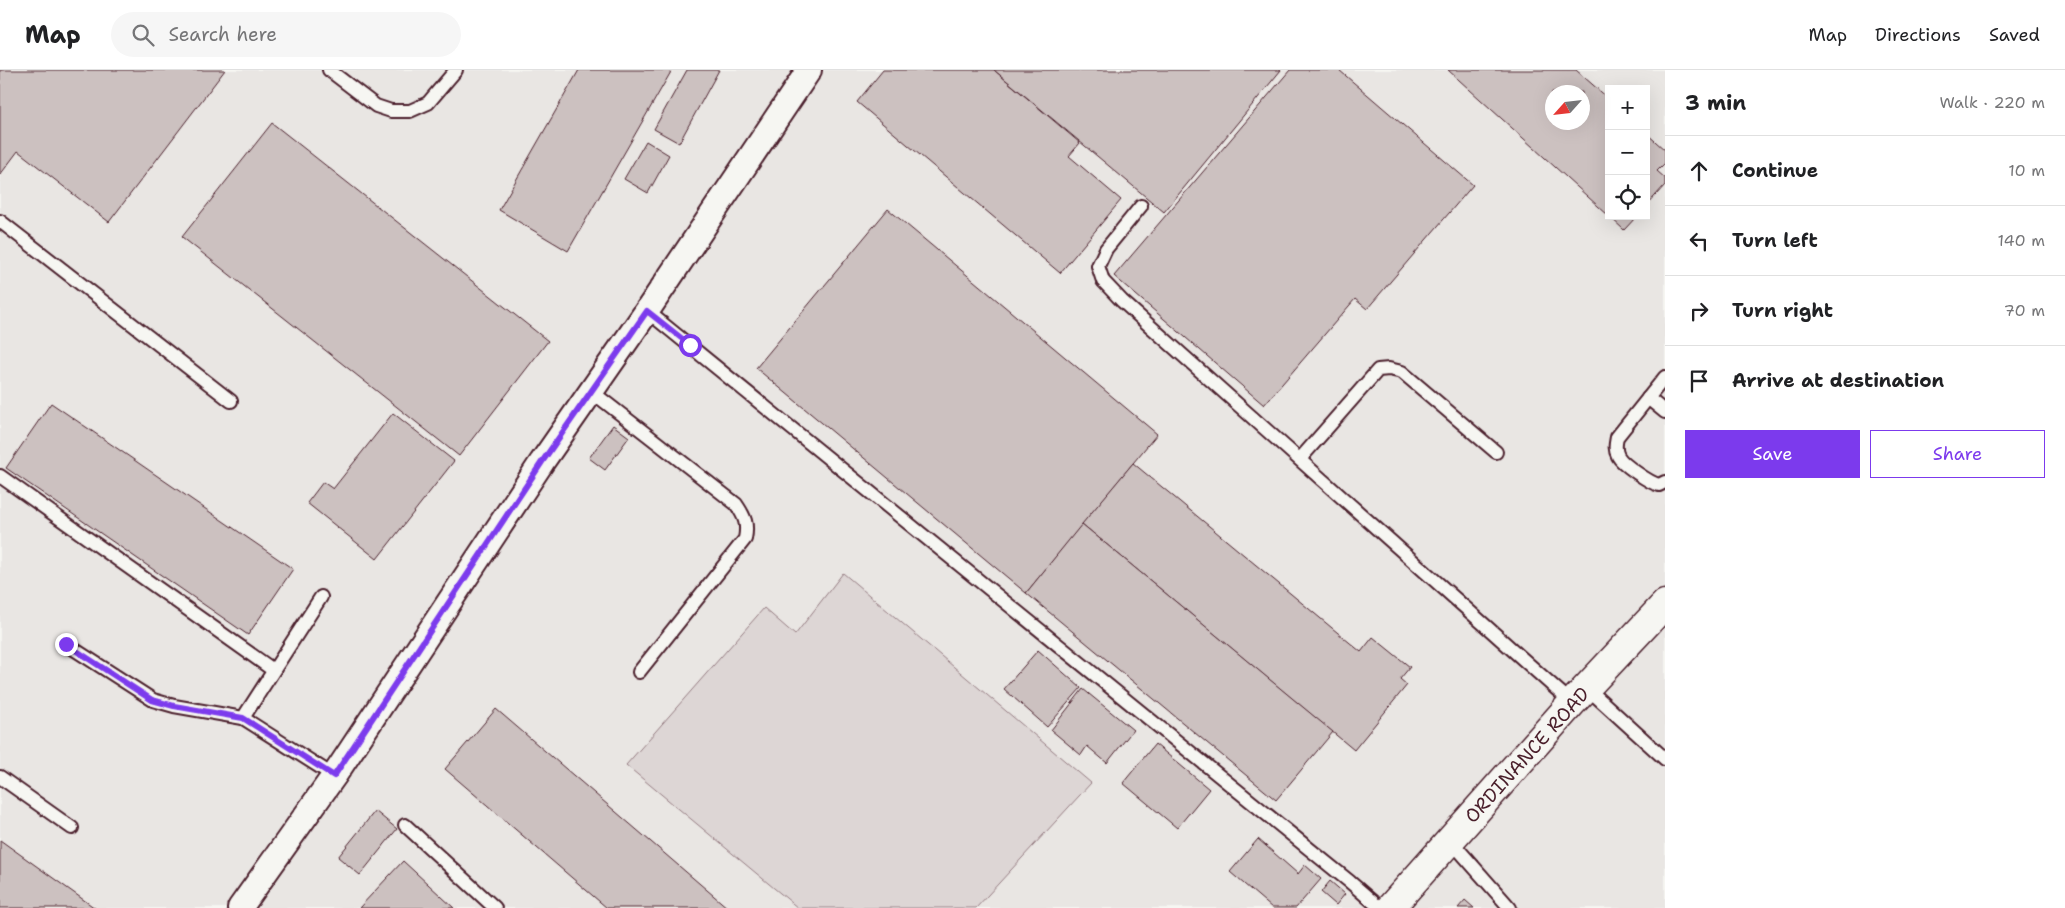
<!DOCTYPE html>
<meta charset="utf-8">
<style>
body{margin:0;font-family:"Shantell Sans",sans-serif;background:#f6f6f6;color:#202124}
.controls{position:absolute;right:15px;top:15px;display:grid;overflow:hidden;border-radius:0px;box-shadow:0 5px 20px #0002}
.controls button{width:45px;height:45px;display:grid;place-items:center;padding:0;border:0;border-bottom:1px solid #e0e0e0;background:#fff;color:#202124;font:25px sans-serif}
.compass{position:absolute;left:1545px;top:15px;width:45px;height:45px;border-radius:50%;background:#fff;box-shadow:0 5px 20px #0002;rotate:243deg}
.stop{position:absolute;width:15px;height:15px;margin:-11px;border:4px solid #7c3aed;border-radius:50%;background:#fff}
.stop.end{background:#7c3aed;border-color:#fff;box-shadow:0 1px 5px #0008}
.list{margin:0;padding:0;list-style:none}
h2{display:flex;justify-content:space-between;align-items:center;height:65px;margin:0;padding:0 20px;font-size:21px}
h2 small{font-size:16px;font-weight:400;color:#757577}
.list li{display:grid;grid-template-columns:32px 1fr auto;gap:15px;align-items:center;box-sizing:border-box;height:70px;padding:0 20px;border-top:1px solid #e0e0e0}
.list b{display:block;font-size:19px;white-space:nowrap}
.list em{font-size:16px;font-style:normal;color:#757577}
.actions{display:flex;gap:10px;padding:15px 20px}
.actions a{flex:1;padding:11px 0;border:1px solid #7c3aed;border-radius:0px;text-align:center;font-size:18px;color:#7c3aed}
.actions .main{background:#7c3aed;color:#fff}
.icon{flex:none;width:28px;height:28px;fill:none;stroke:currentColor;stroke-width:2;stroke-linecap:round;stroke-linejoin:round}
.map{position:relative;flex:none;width:1665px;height:838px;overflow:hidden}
header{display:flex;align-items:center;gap:30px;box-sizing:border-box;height:70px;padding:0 25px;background:#fff;border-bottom:1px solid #e0e0e0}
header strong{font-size:24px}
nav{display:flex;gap:28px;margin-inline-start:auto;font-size:18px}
.search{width:350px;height:45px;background:#f6f6f6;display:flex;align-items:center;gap:12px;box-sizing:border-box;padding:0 18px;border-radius:28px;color:#757577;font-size:19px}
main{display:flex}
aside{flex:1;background:#fff}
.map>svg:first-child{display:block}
.built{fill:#e9e6e3;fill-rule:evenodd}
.green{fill:#ddd6d5;stroke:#947a80}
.building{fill:#ccc1c0;stroke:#4a1f2b;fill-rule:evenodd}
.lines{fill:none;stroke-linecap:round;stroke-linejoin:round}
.lane-casing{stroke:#4a1f2b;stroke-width:16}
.street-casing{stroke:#4a1f2b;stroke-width:28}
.secondary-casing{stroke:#4a1f2b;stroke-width:31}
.lane{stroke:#f6f6f2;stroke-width:12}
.street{stroke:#f6f6f2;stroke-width:24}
.secondary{stroke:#f6f6f2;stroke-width:28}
.route{stroke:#7c3aed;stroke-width:6}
.labels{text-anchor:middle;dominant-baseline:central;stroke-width:4.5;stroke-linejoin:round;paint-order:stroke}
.street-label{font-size:19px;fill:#4a1f2b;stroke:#f6f6f2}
</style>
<header>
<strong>Map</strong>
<div class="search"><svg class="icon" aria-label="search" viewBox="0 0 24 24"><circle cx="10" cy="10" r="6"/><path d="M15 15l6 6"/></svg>Search here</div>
<nav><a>Map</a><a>Directions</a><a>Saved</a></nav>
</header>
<main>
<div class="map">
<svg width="1665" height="838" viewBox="0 0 1665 838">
<rect width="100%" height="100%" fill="#f6f6f2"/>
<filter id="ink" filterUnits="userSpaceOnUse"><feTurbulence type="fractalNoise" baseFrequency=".02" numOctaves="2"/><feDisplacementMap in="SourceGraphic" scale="10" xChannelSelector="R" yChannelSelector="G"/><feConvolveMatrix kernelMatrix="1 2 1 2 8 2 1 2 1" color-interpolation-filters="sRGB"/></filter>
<g filter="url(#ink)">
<!-- built -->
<path class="built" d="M0 0H1665V838H0ZM1609 19H1646V146H1609ZM1552 22H1582V52H1552Z"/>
<!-- green -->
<path class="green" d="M843 503 1091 713 976 838H798L626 695 764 538 795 565Z"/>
<!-- building -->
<g class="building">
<path d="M0 0H225L109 152 18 81 0 105Z"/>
<path d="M579 0H672L568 181 499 140Z"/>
<path d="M687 0H719L679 73 654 59Z"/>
<path d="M883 0H994L1080 73 1069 86 1121 130 1060 203 857 32Z"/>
<path d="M994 0H1281L1164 142Z"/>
<path d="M1290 0H1339L1473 115 1367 239 1355 229 1264 335 1114 206Z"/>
<path d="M1448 0H1576L1609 29V146ZM1552 22H1582V52H1552Z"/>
<path d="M272 53 548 271 459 386 182 167Z"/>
<path d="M1646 63 1665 80V93L1657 101 1665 108V115L1646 136Z"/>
<path d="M646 71 669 85 648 123 624 109Z"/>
<path d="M888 139 1157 364 1026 523 756 298Z"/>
<path d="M1609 146H1637L1624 160Z"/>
<path d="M51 333 293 499 248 565 6 398Z"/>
<path d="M393 343 454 391 377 489 307 433 323 412 333 419Z"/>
<path d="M613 355 629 367 605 400 589 388Z"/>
<path d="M1133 393 1361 582 1373 567 1410 597 1400 609 1407 615 1354 680 1082 454Z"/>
<path d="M1082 454 1333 662 1276 730 1026 523Z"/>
<path d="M1038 580 1081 618 1047 657 1004 619Z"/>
<path d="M1083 619 1133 660 1107 693 1087 676 1081 685 1051 660Z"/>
<path d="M496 639 728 838H607L445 699Z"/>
<path d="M1155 674 1209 719 1177 758 1123 713Z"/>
<path d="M375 741 397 759 360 805 338 787Z"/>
<path d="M1258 769 1298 804 1305 795 1321 809 1296 838H1272L1230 802Z"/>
<path d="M0 770 95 838H0Z"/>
<path d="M403 791 454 838H359Z"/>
<path d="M1330 811 1345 824 1336 835 1321 822Z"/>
<path d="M1465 830 1474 838H1458Z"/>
</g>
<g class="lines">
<!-- lane casing -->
<g class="lane-casing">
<g id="lane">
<path d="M329 0 376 36 391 41H410L428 33 456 0"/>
<path d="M1141 136 1106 179 1098 196 1103 211 1122 231 1572 633"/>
<path d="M0 151 231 331"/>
<path d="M647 241 1350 812 1380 838"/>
<path d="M1665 307 1617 367C1616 373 1614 379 1618 386 1622 394 1650 413 1659 415L1665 412"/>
<path d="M591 321 736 434C745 447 748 454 745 469L639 602"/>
<path d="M1648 328 1665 342"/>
<path d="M1300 389 1378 300 1389 299 1402 302 1496 382"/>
<path d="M0 406 273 600"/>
<path d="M66 574 153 630 174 636 243 648 334 706"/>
<path d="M1587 618 1665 689"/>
<path d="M243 648 321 527"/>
<path d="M0 707 72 758"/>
<path d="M405 755 495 838"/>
<path d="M1451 771 1510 838"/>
</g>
</g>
<!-- street casing -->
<g class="street-casing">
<path id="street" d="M240 838 334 706 542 392 647 241 809 0"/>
</g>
<!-- secondary casing -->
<g class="secondary-casing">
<path id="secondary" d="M1390 838 1572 633 1665 534"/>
</g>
<!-- lane -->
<use href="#lane" class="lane"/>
<!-- street -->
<use href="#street" class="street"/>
<!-- secondary -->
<use href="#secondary" class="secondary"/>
</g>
</g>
<g class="lines" filter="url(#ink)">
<!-- route -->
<path class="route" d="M66 574 152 630 174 636 243 648 334 706 542 392 647 241 690 275"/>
</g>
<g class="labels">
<!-- street labels -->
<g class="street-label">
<text transform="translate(1527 685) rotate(-48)">ORDINANCE ROAD</text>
</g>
</g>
</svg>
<div class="controls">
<button>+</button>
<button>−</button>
<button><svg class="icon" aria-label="locate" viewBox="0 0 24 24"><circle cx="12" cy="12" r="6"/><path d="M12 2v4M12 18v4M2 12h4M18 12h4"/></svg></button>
</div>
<svg class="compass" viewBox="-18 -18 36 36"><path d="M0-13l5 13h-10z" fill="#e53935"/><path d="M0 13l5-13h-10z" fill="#757577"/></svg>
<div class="stop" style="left:690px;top:275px"></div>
<div class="stop end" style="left:66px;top:574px"></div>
</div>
<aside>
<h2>3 min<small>Walk · 220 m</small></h2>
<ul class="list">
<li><svg class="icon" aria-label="ahead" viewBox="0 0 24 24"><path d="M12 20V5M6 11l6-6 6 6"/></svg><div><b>Continue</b></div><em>10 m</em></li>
<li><svg class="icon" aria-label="left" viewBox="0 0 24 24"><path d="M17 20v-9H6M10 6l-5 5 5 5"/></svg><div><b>Turn left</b></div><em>140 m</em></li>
<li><svg class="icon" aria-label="right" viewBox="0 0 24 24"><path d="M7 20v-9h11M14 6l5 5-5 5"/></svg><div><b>Turn right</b></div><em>70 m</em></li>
<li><svg class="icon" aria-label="arrive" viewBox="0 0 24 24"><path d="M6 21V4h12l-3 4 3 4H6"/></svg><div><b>Arrive at destination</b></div></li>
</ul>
<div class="actions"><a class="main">Save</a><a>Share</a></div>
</aside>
</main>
